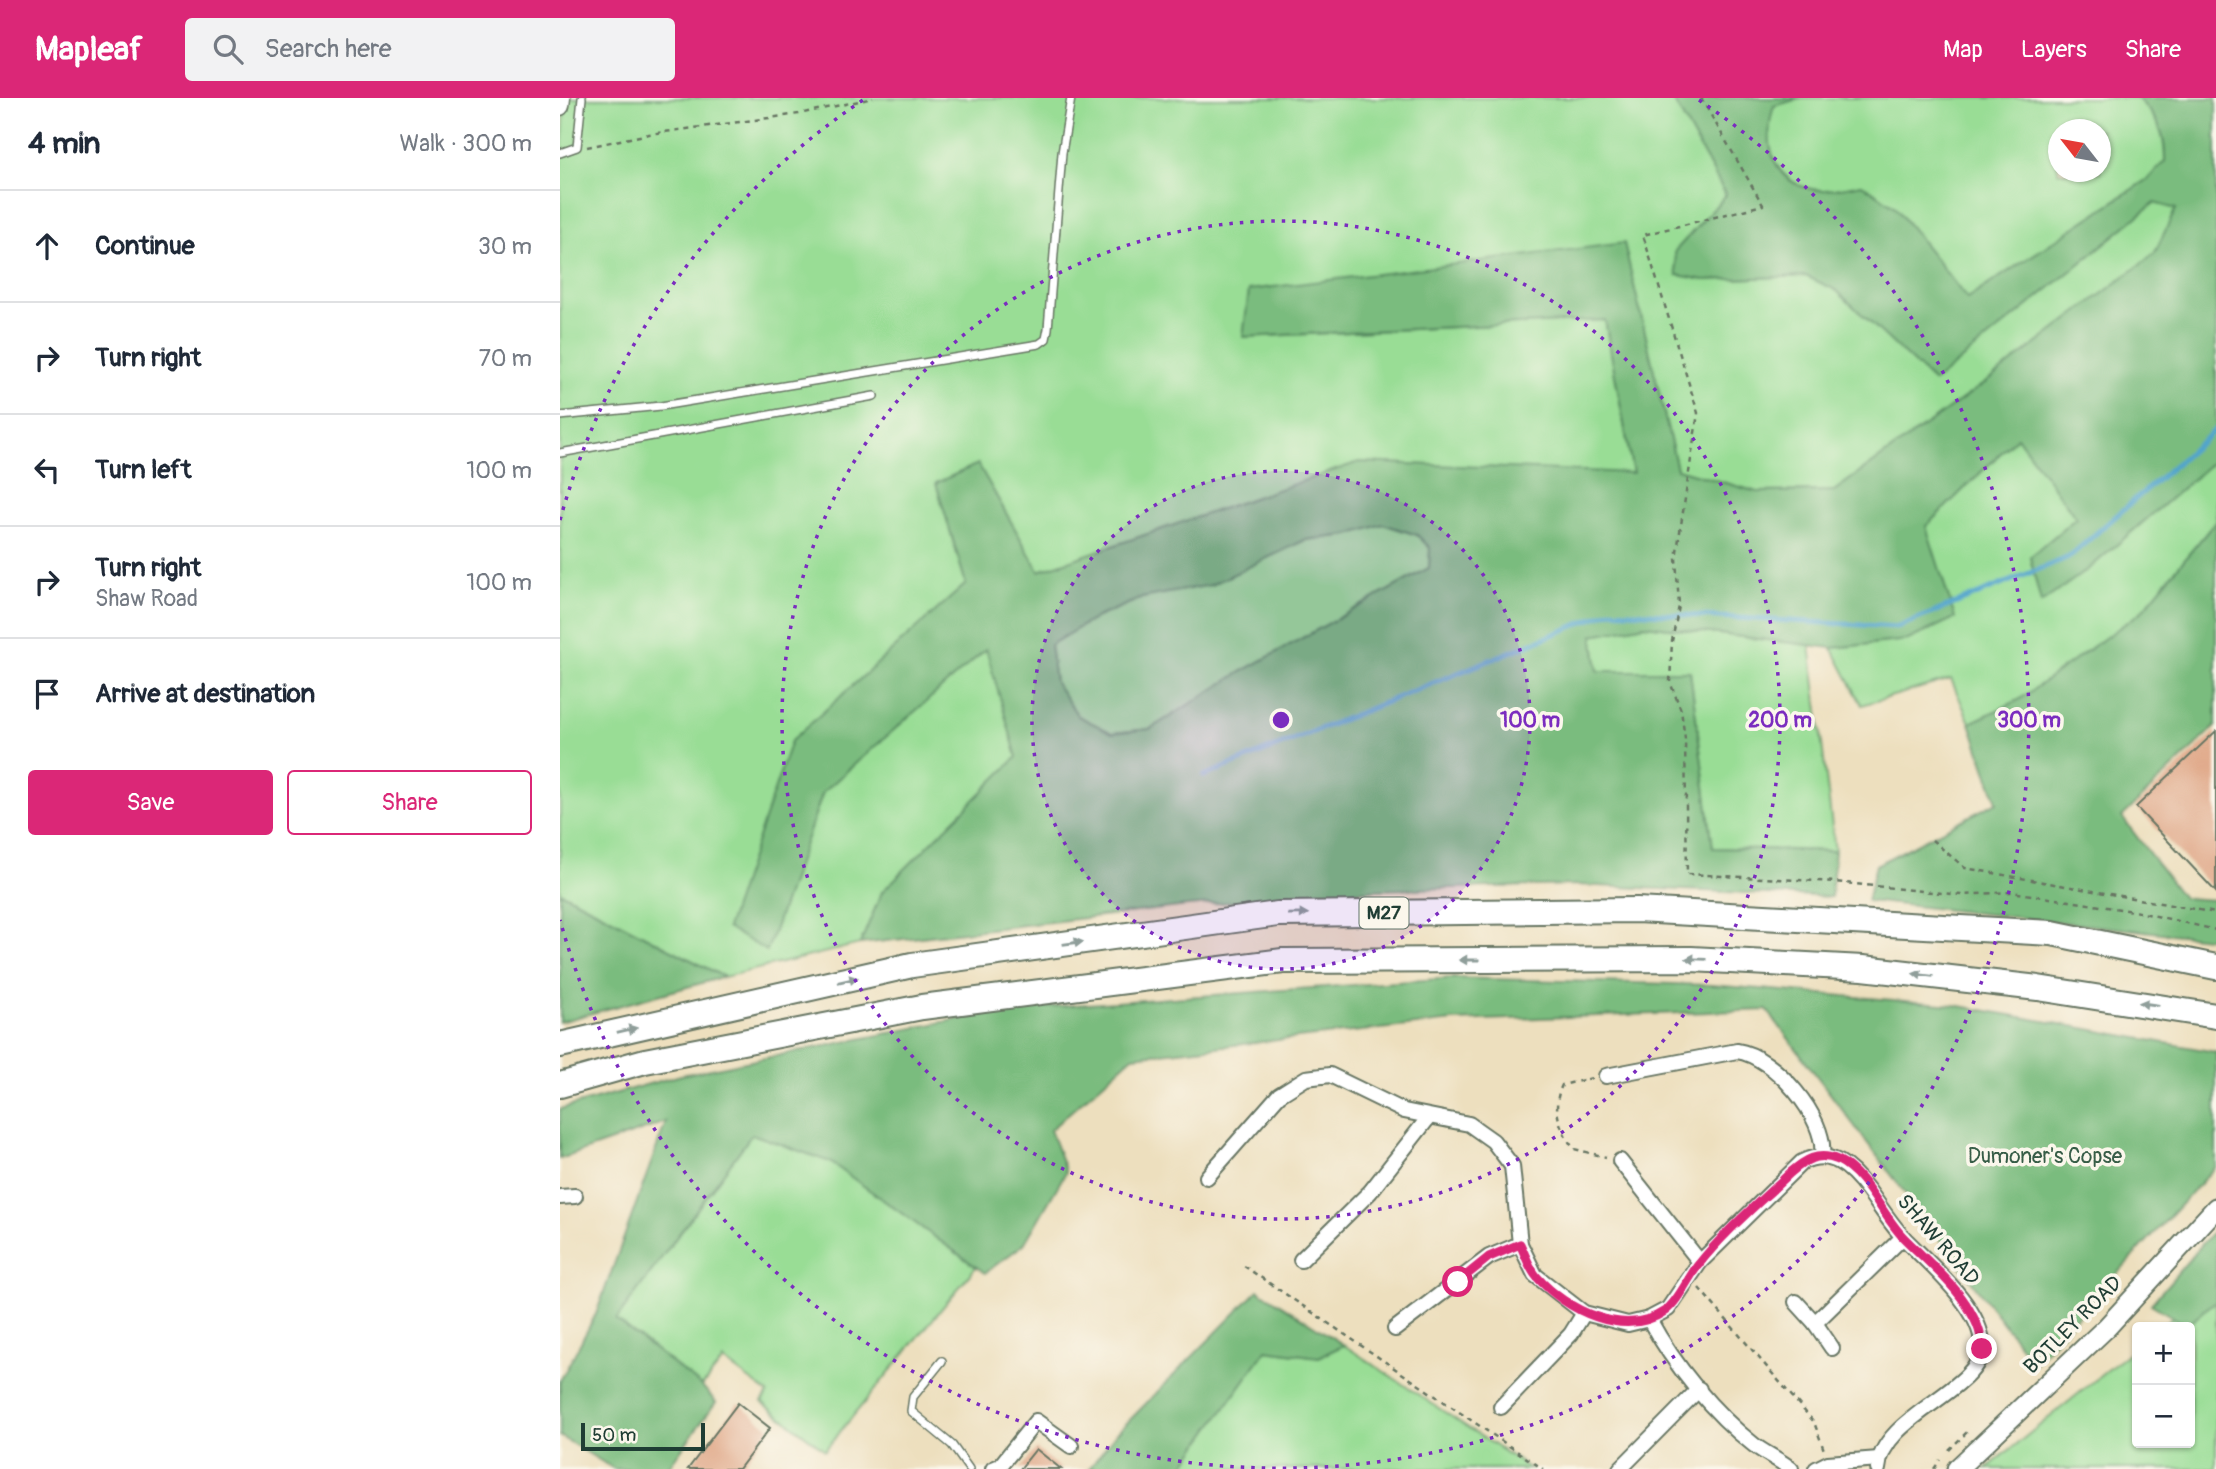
<!DOCTYPE html>
<meta charset="utf-8">
<style>
body{margin:0;font-family:Pangolin,sans-serif;background:#f2f2f3;color:#1f2937}
.controls{position:absolute;right:21px;bottom:21px;display:grid;overflow:hidden;border-radius:7px;box-shadow:0 2px 5px #0004}
.controls button{width:63px;height:63px;display:grid;place-items:center;padding:0;border:0;border-bottom:2px solid #e0e1e3;background:#fff;color:#1f2937;font:35px sans-serif}
.compass{position:absolute;left:1488px;top:21px;width:63px;height:63px;border-radius:50%;background:#fff;box-shadow:0 2px 5px #0004;rotate:301deg}
.scale{position:absolute;left:21px;bottom:18px;width:124px;box-sizing:border-box;padding-left:7px;border:4px solid #1f3d34;border-top:0;font-size:19px;line-height:24px;white-space:nowrap;color:#1f3d34;-webkit-text-stroke:5px #fbf7ec;paint-order:stroke}
.stop{position:absolute;width:21px;height:21px;margin:-16px;border:5px solid #db2777;border-radius:50%;background:#fff}
.stop.end{background:#db2777;border-color:#fff;box-shadow:0 2px 7px #0008}
.list{margin:0;padding:0;list-style:none}
h2{display:flex;justify-content:space-between;align-items:center;height:91px;margin:0;padding:0 28px;font-size:30px}
h2 small{font-size:23px;font-weight:400;color:#747a83}
.list li{display:grid;grid-template-columns:46px 1fr auto;gap:21px;align-items:center;box-sizing:border-box;height:112px;padding:0 28px;border-top:2px solid #e0e1e3}
.list b{display:block;font-size:26px;white-space:nowrap}
.list p{margin:0;font-size:23px;white-space:nowrap;color:#747a83}
.list em{font-size:23px;font-style:normal;color:#747a83}
.actions{display:flex;gap:14px;padding:21px 28px}
.actions a{flex:1;padding:16px 0;border:2px solid #db2777;border-radius:7px;text-align:center;font-size:24px;color:#db2777}
.actions .main{background:#db2777;color:#fff}
.icon{flex:none;width:38px;height:38px;fill:none;stroke:currentColor;stroke-width:2;stroke-linecap:round;stroke-linejoin:round}
.map{position:relative;flex:none;width:1656px;height:1371px;overflow:hidden}
header{display:flex;align-items:center;gap:42px;box-sizing:border-box;height:98px;padding:0 35px;background:#db2777;color:#fff}
header strong{font-size:33px}
nav{display:flex;gap:38px;margin-inline-start:auto;font-size:24px}
.search{width:490px;height:63px;background:#f2f2f3;display:flex;align-items:center;gap:18px;box-sizing:border-box;padding:0 24px;border-radius:7px;color:#747a83;font-size:26px}
main{display:flex}
aside{flex:1;background:#fff}
.map>svg:first-child{display:block}
.green{fill:#99dd95;stroke:#5c8d64;stroke-width:2;fill-rule:evenodd}
.forest{fill:#7abc7e;stroke:#4c7c59;stroke-width:2;fill-rule:evenodd}
.lines{fill:none;stroke-linecap:round;stroke-linejoin:round}
.stream{stroke:#51a4cc;stroke-width:5}
.building{fill:#e0a888}
.service-casing{stroke:#677664;stroke-width:10}
.minor-casing{stroke:#677664;stroke-width:18}
.tertiary-casing{stroke:#677664;stroke-width:21}
.secondary-casing{stroke:#677664;stroke-width:23}
.motorway-casing{stroke:#677664;stroke-width:28}
.path{stroke:#677664;stroke-width:2.5;stroke-dasharray:5 5;stroke-linecap:butt}
.service{stroke:#fff;stroke-width:7}
.minor{stroke:#fff;stroke-width:14}
.tertiary{stroke:#fff;stroke-width:18}
.secondary{stroke:#fff;stroke-width:19}
.motorway{stroke:#fff;stroke-width:24}
.oneway{fill:#8f9e9a}
.route{stroke:#db2777;stroke-width:9}
.ring{fill:none;stroke:#7b2cbf;stroke-width:3.5;stroke-dasharray:3.5 7}
.labels{text-anchor:middle;dominant-baseline:central;stroke-width:7;stroke-linejoin:round;paint-order:stroke}
.shield{fill:#fbf7ec;stroke:#61756b;stroke-width:2}
.shield-label{font-size:19px;font-weight:bold;fill:#1f3d34}
.park-label{font-size:21px;fill:#375d47;stroke:#fbf7ec}
.street-label{font-size:21px;fill:#1f3d34;stroke:#fbf7ec}
.centre{fill:#7b2cbf;stroke:#fbf7ec;stroke-width:3.5}
.ring-label{font-size:21px;text-anchor:middle;font-weight:bold;fill:#7b2cbf;stroke:#fbf7ec;stroke-width:7;stroke-linejoin:round;paint-order:stroke}
</style>
<header>
<strong>Mapleaf</strong>
<div class="search"><svg class="icon" aria-label="search" viewBox="0 0 24 24"><circle cx="10" cy="10" r="6"/><path d="M15 15l6 6"/></svg>Search here</div>
<nav><a>Map</a><a>Layers</a><a>Share</a></nav>
</header>
<main>
<aside>
<h2>4 min<small>Walk · 300 m</small></h2>
<ul class="list">
<li><svg class="icon" aria-label="ahead" viewBox="0 0 24 24"><path d="M12 20V5M6 11l6-6 6 6"/></svg><div><b>Continue</b></div><em>30 m</em></li>
<li><svg class="icon" aria-label="right" viewBox="0 0 24 24"><path d="M7 20v-9h11M14 6l5 5-5 5"/></svg><div><b>Turn right</b></div><em>70 m</em></li>
<li><svg class="icon" aria-label="left" viewBox="0 0 24 24"><path d="M17 20v-9H6M10 6l-5 5 5 5"/></svg><div><b>Turn left</b></div><em>100 m</em></li>
<li><svg class="icon" aria-label="right" viewBox="0 0 24 24"><path d="M7 20v-9h11M14 6l5 5-5 5"/></svg><div><b>Turn right</b><p>Shaw Road</p></div><em>100 m</em></li>
<li><svg class="icon" aria-label="arrive" viewBox="0 0 24 24"><path d="M6 21V4h12l-3 4 3 4H6"/></svg><div><b>Arrive at destination</b></div></li>
</ul>
<div class="actions"><a class="main">Save</a><a>Share</a></div>
</aside>
<div class="map">
<svg width="1656" height="1371" viewBox="0 0 1656 1371">
<rect width="100%" height="100%" fill="#fbf7ec"/>
<filter id="ink" filterUnits="userSpaceOnUse"><feTurbulence type="fractalNoise" baseFrequency=".0143" numOctaves="2"/><feDisplacementMap in="SourceGraphic" scale="14" xChannelSelector="R" yChannelSelector="G"/><feConvolveMatrix kernelMatrix="1 2 1 2 8 2 1 2 1" color-interpolation-filters="sRGB"/></filter>
<filter id="wash" filterUnits="userSpaceOnUse"><feTurbulence type="fractalNoise" baseFrequency=".00686" numOctaves="4" result="noise"/><feDisplacementMap in="SourceGraphic" scale="28" xChannelSelector="R" yChannelSelector="G"/><feGaussianBlur stdDeviation="1.57" result="paint"/><feColorMatrix in="noise" values="0 0 0 0 0 0 0 0 0 0 0 0 0 0 0 0 0 1.4 0 .05"/><feComposite in="paint" operator="in"/></filter>
<g filter="url(#wash)">
<rect width="100%" height="100%" fill="#eddfbe"/>
<!-- green -->
<g class="green">
<path d="M6 0H1112L1166 97 1115 153 1117 177 1145 182 1246 178 1276 192 1374 284 1594 105 1616 110 1595 156 1429 282 1274 393 1197 394 1117 371 1064 146 684 239 1045 222 1073 376 799 364 479 473 418 366 376 385 406 486 231 643 207 852 263 694 427 550 457 659 322 794 300 846 164 879 0 794V73Z"/>
<path d="M1241 0H1577C1597 19 1605 35 1605 63L1589 80 1407 201 1334 108 1302 86C1284 89 1265 95 1247 90 1222 84 1204 54 1207 29 1208 22 1212 15 1214 8ZM1498 32H1540V74H1498Z"/>
<path d="M1457 339 1516 420 1470 459 1481 504 1531 469 1656 361V423L1581 514 1459 602 1410 625 1391 581 1302 607 1272 550 1348 542 1366 428Z"/>
<path d="M823 426 857 437 870 450 869 470 681 574 590 631 552 635 518 618 495 584 490 547 537 519 582 500 703 462 745 442 789 437Z"/>
<path d="M1085 527 1250 547 1275 753 1153 750 1130 574 1038 573 1033 537Z"/>
<path d="M192 1036 270 1063 416 1169 265 1352 202 1304 208 1295 163 1262 142 1288 56 1222Z"/>
<path d="M1656 1184V1371H1426L1577 1248V1345H1630V1229H1600Z"/>
<path d="M784 1247 970 1371H621L706 1252 759 1259Z"/>
</g>
<!-- forest -->
<g class="forest">
<path d="M1112 0H1241L1214 8C1204 39 1209 80 1247 90 1265 95 1284 89 1302 86L1334 108 1407 201 1589 80 1605 63C1606 35 1597 19 1577 0H1656V361L1531 469 1481 505 1470 459 1516 420 1457 339 1366 428 1395 520 1348 542 1272 550 1085 527 1033 537 1038 573H1130L1153 750 1275 753 1271 799 1017 787 813 792 628 808 300 846 322 794 457 659 426 551 263 694 207 853 167 830 231 643 406 486 376 385 418 366 479 473 799 364 1073 375 1045 222 683 239 689 192 1064 145 1117 371 1197 394 1274 393 1429 282 1594 156 1616 111 1594 105 1374 284 1276 192 1246 178 1145 182 1117 177 1115 153 1166 97ZM823 426 857 437 870 450 869 470 681 574 590 631 552 635 518 618 495 584 490 547 537 519 582 500 651 487 745 442 789 437Z"/>
<path d="M1656 423V628L1562 719 1623 800 1656 802V841L1307 803 1316 767 1437 704 1410 625 1459 602 1581 514Z"/>
<path d="M0 794 164 879 0 924Z"/>
<path d="M893 880 1152 887 1394 907 1656 954V1068L1474 1266 1207 912 893 923 573 958 490 1032 506 1074 464 1146 425 1175 270 1064 192 1036 56 1222 142 1288 156 1304 107 1371H54L0 1338V1283L36 1216 106 1024 0 1061V1011L121 977 443 912Z"/>
<path d="M1656 1130V1203L1626 1227 1591 1206Z"/>
<path d="M698 1192 784 1247 759 1259 706 1252 621 1371H529L554 1338Z"/>
</g>
<g class="lines">
<!-- stream -->
<path class="stream" d="M644 678 1051 513 1338 529 1509 459 1656 331"/>
</g>
<g id="blocks">
<!-- building -->
<g class="building">
<path d="M1656 633V794L1576 709Z"/>
<path d="M178 1305 210 1330 179 1371H128Z"/>
<path d="M476 1351 501 1371H460Z"/>
</g>
</g>
</g>
<g filter="url(#ink)">
<use href="#blocks" fill-opacity="0" stroke="#677664" stroke-width="2"/>
<g class="lines">
<!-- service casing -->
<g class="service-casing">
<g id="service">
<path d="M0 55 17 49 22 0"/>
<path d="M0 318 101 308 479 246 486 241 488 231 502 55 511 0"/>
<path d="M0 355 314 298"/>
<path d="M382 1263 353 1299 351 1313 392 1347 409 1371"/>
</g>
</g>
<!-- minor casing -->
<g class="minor-casing">
<g id="minor">
<path d="M1046 978 1177 953C1214 958 1267 1020 1262 1057"/>
<path d="M1060 1063 1140 1164"/>
<path d="M647 1079 719 997 746 980 770 977 844 1013 909 1026 933 1043 952 1068 960 1146 975 1177 1024 1215 1068 1226 1089 1221 1108 1211 1140 1164 1242 1064C1271 1050 1291 1069 1308 1092 1319 1107 1330 1125 1343 1139 1367 1164 1424 1211 1422 1249 1420 1293 1321 1318 1318 1371"/>
<path d="M0 1099 15 1098"/>
<path d="M741 1162 810 1094 869 1019"/>
<path d="M1236 1204 1255 1225 1343 1139"/>
<path d="M1089 1221C1114 1267 1153 1315 1194 1347 1206 1356 1220 1362 1231 1371"/>
<path d="M1255 1225 1272 1250"/>
<path d="M835 1231 929 1159 960 1146"/>
<path d="M941 1309 1011 1236 1024 1215"/>
<path d="M433 1371 440 1368 476 1323 511 1348"/>
<path d="M1060 1371 1139 1291"/>
<path d="M1256 1371 1268 1365 1319 1361"/>
</g>
</g>
<!-- tertiary casing -->
<g class="tertiary-casing">
<path id="tertiary" d="M0 8 1 0"/>
</g>
<!-- secondary casing -->
<g class="secondary-casing">
<path id="secondary" d="M1397 1371 1547 1229 1656 1110"/>
</g>
<!-- motorway casing -->
<g class="motorway-casing">
<g id="motorway">
<path d="M0 947 352 867 718 816 1077 812 1492 835 1656 869"/>
<path d="M0 987 85 963 362 909 723 863 1131 861 1303 870 1478 890 1656 918"/>
</g>
</g>
<!-- path -->
<g class="path">
<path d="M1141 0 1203 107 1083 137 1138 315 1116 460 1119 508 1112 543 1110 584 1121 612 1125 641 1127 776 1275 784 1401 797 1452 794 1579 814 1656 832"/>
<path d="M27 49 89 36 239 16 313 0"/>
<path d="M1372 742 1405 770 1656 815"/>
<path d="M1032 980 1002 987C991 1010 1000 1032 1014 1051L1046 1059"/>
<path d="M684 1168 983 1371"/>
<path d="M1139 1190 1254 1324 1264 1352"/>
<path d="M1389 1352 1409 1332"/>
<path d="M1374 1371 1380 1362"/>
</g>
<!-- service -->
<use href="#service" class="service"/>
<!-- minor -->
<use href="#minor" class="minor"/>
<!-- tertiary -->
<use href="#tertiary" class="tertiary"/>
<!-- secondary -->
<use href="#secondary" class="secondary"/>
<!-- motorway -->
<use href="#motorway" class="motorway"/>
</g>
<!-- one-way arrows -->
<defs><path id="oneway-solid" d="M-6-.8H1V-3.2L6.5 0L1 3.2V.8H-6Z" transform="scale(1.75)"/></defs>
<g class="oneway">
<use href="#oneway-solid" transform="translate(738 816) rotate(-1)"/>
<use href="#oneway-solid" transform="translate(513 845) rotate(-8)"/>
<use href="#oneway-solid" transform="translate(1136 861) rotate(-178)"/>
<use href="#oneway-solid" transform="translate(909 862) rotate(180)"/>
<use href="#oneway-solid" transform="translate(1363 877) rotate(-173)"/>
<use href="#oneway-solid" transform="translate(288 882) rotate(-13)"/>
<use href="#oneway-solid" transform="translate(1589 906) rotate(-172)"/>
<use href="#oneway-solid" transform="translate(67 932) rotate(-13)"/>
</g>
</g>
<g class="lines" filter="url(#ink)">
<!-- route -->
<path class="route" d="M898 1184 929 1159 960 1146C965 1156 969 1170 977 1179 1006 1212 1064 1241 1105 1213 1119 1203 1128 1179 1139 1166 1165 1133 1200 1104 1230 1075 1245 1062 1258 1053 1278 1062 1308 1077 1321 1117 1344 1140 1364 1160 1390 1182 1406 1206 1415 1221 1422 1233 1422 1251"/>
</g>
<!-- distance rings -->
<circle cx="721" cy="622" r="249" fill="#7b2cbf" fill-opacity=".12"/>
<g class="ring">
<circle cx="721" cy="622" r="249"/>
<circle cx="721" cy="622" r="499"/>
<path d="M0 422A748 748 0 0 1 303 2M1139 2A748 748 0 1 1 0 822"/>
</g>
<g class="labels">
<!-- shield labels -->
<rect class="shield" x="799.5" y="799.5" width="49" height="31" rx="5"/>
<g class="shield-label">
<text x="824" y="815">M27</text>
</g>
<!-- park labels -->
<g class="park-label">
<text x="1485" y="1058">Dumoner's Copse</text>
</g>
<!-- street labels -->
<g class="street-label">
<text transform="translate(1378 1142) rotate(49)">SHAW ROAD</text>
<text transform="translate(1513 1227) rotate(-45)">BOTLEY ROAD</text>
</g>
</g>
<circle cx="721" cy="622" r="10" class="centre"/>
<g class="ring-label">
<text x="970" y="629">100 m</text>
<text x="1220" y="629">200 m</text>
<text x="1469" y="629">300 m</text>
</g>
</svg>
<div class="controls">
<button>+</button>
<button>−</button>
</div>
<svg class="compass" viewBox="-18 -18 36 36"><path d="M0-13l5 13h-10z" fill="#e53935"/><path d="M0 13l5-13h-10z" fill="#747a83"/></svg>
<div class="scale">50 m</div>
<div class="stop" style="left:898px;top:1184px"></div>
<div class="stop end" style="left:1422px;top:1251px"></div>
</div>
</main>
